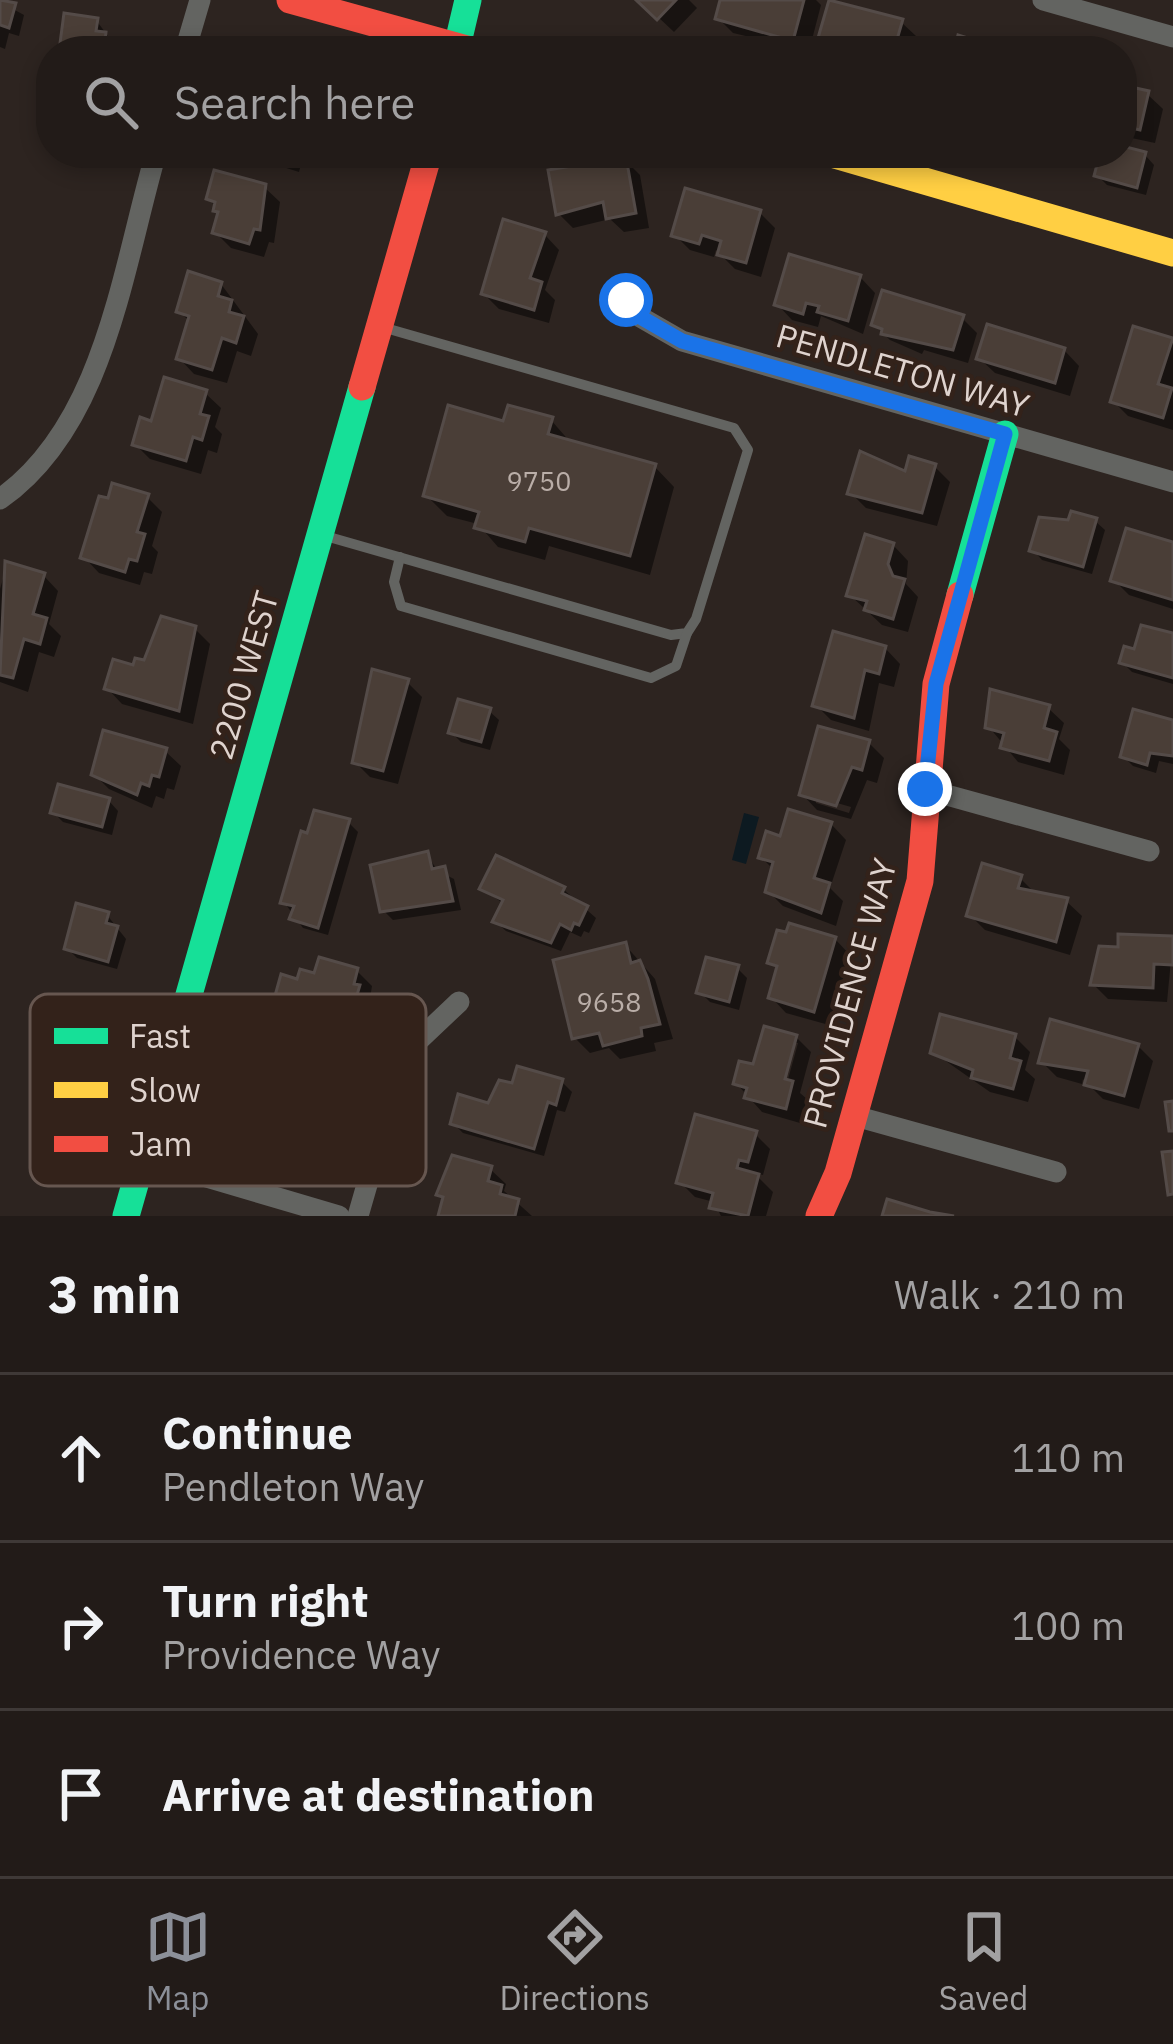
<!DOCTYPE html>
<meta charset="utf-8">
<style>
body{margin:0;font-family:"IBM Plex Sans",sans-serif;background:#2e2825;color:#f1f3f6}
.stop{position:absolute;width:36px;height:36px;margin:-27px;border:9px solid #1a73e8;border-radius:50%;background:#fff}
.stop.end{background:#1a73e8;border-color:#fff;box-shadow:0 3px 12px #0008}
.list{margin:0;padding:0;list-style:none}
h2{display:flex;justify-content:space-between;align-items:center;height:156px;margin:0;padding:0 48px;font-size:51px}
h2 small{font-size:39px;font-weight:400;color:#a2a1a2}
.list li{display:grid;grid-template-columns:78px 1fr auto;gap:36px;align-items:center;box-sizing:border-box;height:168px;padding:0 48px;border-top:3px solid #3f3937}
.list b{display:block;font-size:45px;white-space:nowrap}
.list p{margin:0;font-size:39px;white-space:nowrap;color:#a2a1a2}
.list em{font-size:39px;font-style:normal;color:#a2a1a2}
.icon{flex:none;width:66px;height:66px;fill:none;stroke:currentColor;stroke-width:2;stroke-linecap:round;stroke-linejoin:round}
.map{position:relative;flex:none;width:1173px;height:1216px;overflow:hidden}
.search{position:absolute;background:#221b18;box-shadow:0 6px 18px #0003;left:36px;right:36px;top:36px;height:132px;display:flex;align-items:center;gap:30px;box-sizing:border-box;padding:0 42px;border-radius:48px;color:#a2a1a2;font-size:45px}
.sheet{height:660px;background:#221b18}
nav{display:flex;justify-content:space-around;align-items:center;box-sizing:border-box;height:168px;border-top:3px solid #3f3937;background:#221b18;font-size:33px;color:#a2a1a2}
nav a{display:grid;justify-items:center;gap:6px}
nav .on{color:#8c9099}
.map>svg:first-child{display:block}
.water{fill:#0d1a21}
.shadow{fill:#0007;fill-rule:evenodd}
.building{fill:#4a3e37;stroke:#544b48;stroke-width:3}
.lines{fill:none;stroke-linecap:round;stroke-linejoin:round}
.lane{stroke:#636461;stroke-width:10}
.street{stroke:#636461;stroke-width:21}
.fast{stroke:#16e098;stroke-width:27}
.slow{stroke:#ffcf43;stroke-width:27}
.jam{stroke:#f24e42;stroke-width:27}
.route{stroke:#1a73e8;stroke-width:15}
.labels{text-anchor:middle;dominant-baseline:central;stroke-width:9;stroke-linejoin:round;paint-order:stroke}
.number-label{font-size:27px;fill:#baaea8}
.street-label{font-size:33px;fill:#dfd3ce;stroke:#33221a}
.key{fill:#33221a;stroke:#675750;stroke-width:3}
.key-label{font-size:33px;fill:#dfd3ce}
</style>
<div class="map">
<svg width="1173" height="1216" viewBox="0 0 1173 1216">
<rect width="100%" height="100%" fill="#2d2420"/>
<!-- water -->
<path class="water" d="M744 813 759 817 746 864 732 860Z"/>
<!-- shadow -->
<g class="shadow">
<path d="M640 0H689L697 8 674 32Z"/>
<path d="M723 0H816L821 5 809 51 733 33 718 18Z"/>
<path d="M0 2 24 15 19 36 9 33 5 49 0 47Z"/>
<path d="M96 20 119 51H62Z"/>
<path d="M901 22 917 37 913 51H835L821 37Z"/>
<path d="M1122 88 1147 94 1163 109 1155 143 1122 136Z"/>
<path d="M1122 149 1145 155 1154 165 1146 195 1107 185 1097 175 1103 153Z"/>
<path d="M239 153H304L299 172Z"/>
<path d="M625 160 640 175 649 228 624 232 610 219 573 228 558 213Z"/>
<path d="M264 187 280 202 274 243 269 242 264 257 231 248 215 232 220 214 209 198Z"/>
<path d="M760 213 775 228 761 277 735 269 716 250 714 257 690 250 675 235Z"/>
<path d="M544 234 559 250 545 290 555 300 549 323 499 309 484 294Z"/>
<path d="M860 277 875 293 863 334 821 316 818 327 792 320 777 304Z"/>
<path d="M221 284 258 334 251 356 237 351 227 383 194 374 179 358 190 322 180 312Z"/>
<path d="M962 318 977 333 968 363 924 350 922 354 890 340 875 325Z"/>
<path d="M1135 329 1173 341V430L1128 416 1113 401Z"/>
<path d="M1064 350 1079 366 1070 396 995 373 979 358Z"/>
<path d="M205 393 221 408 215 427 222 434 217 453 208 450 201 474 150 459 135 444 153 424Z"/>
<path d="M551 420 571 443 654 466 674 487 650 575 549 546 545 560 498 547 478 524 447 516 426 495 505 425Z"/>
<path d="M862 454 907 474 935 467 950 482 937 526 866 508 851 493Z"/>
<path d="M147 497 162 512 152 546 158 552 152 574 144 572 140 585 99 573 84 557Z"/>
<path d="M1095 521 1105 530 1092 574 1042 560 1033 550Z"/>
<path d="M893 545 908 561 906 584 918 597 908 632 882 625 850 595Z"/>
<path d="M1173 545V609L1129 595 1114 580Z"/>
<path d="M7 565 43 575 58 591 49 624 61 636 54 657 39 652 28 692 0 682V589Z"/>
<path d="M195 629 210 644 193 724 122 704 107 688Z"/>
<path d="M1173 636V684L1132 672 1123 663Z"/>
<path d="M885 648 900 664 894 687 879 683 869 731 831 720 816 705Z"/>
<path d="M407 682 422 697 398 784 370 777 355 762Z"/>
<path d="M1048 708 1064 723 1059 739 1070 750 1064 775 1018 762 989 727Z"/>
<path d="M489 711 499 720 490 750 461 742 451 732Z"/>
<path d="M1173 723V764L1159 761 1156 773 1133 766 1123 756Z"/>
<path d="M869 743 884 758 877 783 867 780 851 819 817 810 802 794ZM816 797 851 807 849 813 816 803Z"/>
<path d="M165 751 181 766 174 790 167 788 164 799 156 796 152 808 109 789 94 774Z"/>
<path d="M109 801 118 811 112 835 63 822 53 812Z"/>
<path d="M348 822 358 832 328 935 303 928 284 902Z"/>
<path d="M831 824 846 840 830 888 843 901 836 926 783 906 768 891 774 870 761 857 782 840Z"/>
<path d="M427 855 438 871 454 879 461 910 393 920 383 910Z"/>
<path d="M1020 878 1035 893 1066 901 1082 916 1070 955 985 930 970 915Z"/>
<path d="M483 889H563L596 918 589 933 584 931 581 937 570 932 561 951 506 931 496 922 504 904Z"/>
<path d="M107 915 126 939 117 969 77 958 67 948Z"/>
<path d="M788 936 835 939 850 955 829 1025 786 1013 771 997 779 970 770 962Z"/>
<path d="M1173 939 1167 1002 1108 999 1093 984Z"/>
<path d="M626 946 655 979 673 1039 654 1043 656 1051 620 1059 609 1048 590 1053 575 1038Z"/>
<path d="M737 968 747 978 739 1010 710 1002 700 992Z"/>
<path d="M357 971 372 986 365 1029 358 1027 350 1057 344 1055 340 1067 297 1055 281 1040 289 1014 276 1002 299 982Z"/>
<path d="M796 1037 811 1052 800 1093 807 1099 800 1123 762 1112 736 1083ZM792 1043H798L784 1094 779 1093Z"/>
<path d="M1015 1037 1030 1052 1025 1070 1035 1079 1028 1102 990 1092 933 1052Z"/>
<path d="M1138 1046 1153 1061 1139 1109 1103 1099 1083 1079 1082 1084 1057 1077 1042 1062Z"/>
<path d="M562 1082 572 1092 565 1112 557 1110 544 1156 463 1133 453 1123 490 1106 514 1087Z"/>
<path d="M755 1134 770 1149 763 1175 754 1173 773 1192 766 1216H721L714 1202 695 1197 680 1182Z"/>
<path d="M490 1169 506 1184 504 1191 532 1216H444L446 1201 440 1195Z"/>
</g>
<!-- building -->
<g class="building">
<path d="M0 0 16 3 9 28 0 25Z"/>
<path d="M636 0H676L657 20Z"/>
<path d="M720 0H804L793 41 715 19Z"/>
<path d="M829 0 903 19 894 50 876 45 865 51 818 38Z"/>
<path d="M64 13 98 18 96 31 106 32 104 51H59Z"/>
<path d="M958 35 987 44 985 51H954Z"/>
<path d="M1122 85 1149 91 1140 130 1122 126Z"/>
<path d="M1122 146 1146 152 1137 188 1094 176 1100 153H1122Z"/>
<path d="M626 157 636 213 606 219 603 202 556 215 548 170Z"/>
<path d="M214 170 266 184 260 230 254 229 249 244 212 233 218 212 213 211 215 202 206 199Z"/>
<path d="M685 188 761 210 746 263 717 255 721 241 702 235 699 244 671 236Z"/>
<path d="M503 219 546 232 530 278 542 282 534 310 481 294Z"/>
<path d="M789 254 861 275 848 321 817 312 819 306 806 303 803 314 774 305Z"/>
<path d="M188 271 222 282 218 296 232 300 229 312 244 316 236 343 222 338 212 370 176 359 189 316 176 312Z"/>
<path d="M882 290 964 315 953 350 881 334 882 329 871 325Z"/>
<path d="M987 324 1065 348 1055 383 976 359Z"/>
<path d="M1133 326 1173 338 1158 384 1172 388 1163 418 1110 402Z"/>
<path d="M164 377 207 390 200 414 209 416 202 440 193 437 186 461 132 445 140 417 151 421Z"/>
<path d="M448 405 503 421 508 405 553 417 548 434 656 464 630 556 529 528 525 542 474 528 479 512 423 496Z"/>
<path d="M860 451 905 471 909 456 936 464 922 513 847 494Z"/>
<path d="M112 483 149 494 137 532 145 534 137 561 129 559 125 572 80 558 99 496 108 498Z"/>
<path d="M1071 511 1097 518 1083 567 1029 551 1039 517 1068 520Z"/>
<path d="M1126 528 1173 542V600L1110 581Z"/>
<path d="M865 534 894 543 888 564 893 576 905 579 893 619 864 610 867 601 846 596Z"/>
<path d="M5 561 45 573 33 614 47 618 40 644 24 639 13 678 0 675Z"/>
<path d="M161 616 196 626 179 711 104 689 113 659 133 665 135 658 144 660Z"/>
<path d="M1141 625 1173 633V678L1119 663 1124 646 1134 649Z"/>
<path d="M833 631 886 646 879 674 865 670 854 718 812 706Z"/>
<path d="M372 669 409 679 383 771 352 763Z"/>
<path d="M990 689 1050 705 1044 728 1057 732 1049 761 1000 748 1004 733 985 728Z"/>
<path d="M458 699 491 708 481 742 448 733Z"/>
<path d="M1133 709 1173 720V756L1150 753 1147 765 1120 757Z"/>
<path d="M818 726 870 740 862 770 852 767 836 806 799 795Z"/>
<path d="M103 730 167 748 159 777 152 775 149 786 141 783 137 795 91 775Z"/>
<path d="M58 784 110 798 102 827 50 813Z"/>
<path d="M788 809 832 822 814 878 830 883 821 913 765 892 773 862 758 858 766 831 780 836Z"/>
<path d="M314 810 350 819 318 928 289 919 294 906 280 903 301 831 307 833Z"/>
<path d="M428 851 432 869 445 866 453 901 380 912 370 865Z"/>
<path d="M496 855 565 887 562 893 588 906 579 925 574 923 571 930 560 924 551 943 492 922 503 900 479 889Z"/>
<path d="M982 863 1022 875 1018 888 1068 898 1056 942 966 916Z"/>
<path d="M76 903 109 912 106 923 118 926 108 962 64 949Z"/>
<path d="M789 923 836 937 814 1012 768 998 777 966 767 963 777 930 786 932Z"/>
<path d="M1118 934 1173 936V965L1154 964 1153 988 1090 985 1099 946 1118 947Z"/>
<path d="M626 942 631 963 640 960 648 979 660 1024 641 1028 642 1036 603 1046 599 1033 572 1039 553 960Z"/>
<path d="M319 957 358 968 354 984 360 985 351 1015 343 1014 335 1043 329 1041 325 1054 278 1041 286 1011 297 1010 273 1003 281 974 297 979 300 969 314 973Z"/>
<path d="M706 957 739 965 729 1002 696 993Z"/>
<path d="M940 1014 1016 1034 1010 1058 1021 1061 1013 1089 971 1078 973 1070 930 1053Z"/>
<path d="M1050 1019 1139 1044 1124 1096 1084 1085 1088 1071 1038 1063Z"/>
<path d="M764 1026 797 1035 785 1079 793 1081 786 1109 744 1098 747 1088 733 1084 739 1061 753 1064Z"/>
<path d="M517 1066 563 1079 556 1105 548 1102 534 1149 450 1124 458 1094 488 1103 499 1080 512 1083Z"/>
<path d="M1173 1101V1131H1169L1165 1102Z"/>
<path d="M695 1114 757 1131 748 1162 739 1160 737 1168 759 1174 748 1216 709 1208 713 1193 676 1183Z"/>
<path d="M1173 1151V1194L1168 1195 1162 1152Z"/>
<path d="M452 1155 492 1166 488 1181 502 1185 500 1194 519 1199 515 1216H438L443 1197 436 1195Z"/>
<path d="M887 1199 930 1212 954 1216H882Z"/>
</g>
<g class="lines">
<!-- lane -->
<g class="lane">
<path d="M322 535 671 635 687 633 696 619 748 450 734 428 382 327"/>
<path d="M400 557 394 582 401 606 651 678 676 666 687 633"/>
</g>
<!-- street -->
<g class="street">
<path d="M1043 0 1173 37"/>
<path d="M185 51 200 0"/>
<path d="M626 300 642 318 682 341 1173 482"/>
<path d="M0 499C105 425 122 270 156 153"/>
<path d="M925 789 1149 851"/>
<path d="M855 1116 1056 1172"/>
<path d="M142 1158 339 1216"/>
<path d="M358 1216 405 1053 459 1002"/>
</g>
<!-- fast -->
<g class="fast">
<path d="M456 51 468 0"/>
<path d="M960 595 1005 434"/>
<path d="M126 1216 362 387"/>
</g>
<!-- slow -->
<path class="slow" d="M828 153 1173 253"/>
<!-- jam -->
<g class="jam">
<path d="M290 0 474 51"/>
<path d="M362 387 429 153"/>
<path d="M819 1216 838 1173 920 881 936 684 960 595"/>
</g>
</g>
<g class="lines">
<!-- route -->
<path class="route" d="M626 300 642 318 682 341 1005 434 936 684 925 789"/>
</g>
<g class="labels">
<!-- number labels -->
<g class="number-label">
<text x="539" y="480">9750</text>
<text x="609" y="1001">9658</text>
</g>
<!-- street labels -->
<g class="street-label">
<text transform="translate(903 370) rotate(16)">PENDLETON WAY</text>
<text transform="translate(243 675) rotate(-74)">2200 WEST</text>
<text transform="translate(849 993) rotate(-75)">PROVIDENCE WAY</text>
</g>
</g>
<!-- legend -->
<rect x="30" y="994" width="396" height="192" rx="18" class="key"/>
<rect x="54" y="1028" width="54" height="16" fill="#16e098"/>
<rect x="54" y="1082" width="54" height="16" fill="#ffcf43"/>
<rect x="54" y="1136" width="54" height="16" fill="#f24e42"/>
<g class="key-label">
<text x="129" y="1048">Fast</text>
<text x="129" y="1102">Slow</text>
<text x="129" y="1156">Jam</text>
</g>
</svg>
<div class="stop" style="left:626px;top:300px"></div>
<div class="stop end" style="left:925px;top:789px"></div>
<div class="search"><svg class="icon" aria-label="search" viewBox="0 0 24 24"><circle cx="10" cy="10" r="6"/><path d="M15 15l6 6"/></svg>Search here</div>
</div>
<section class="sheet">
<h2>3 min<small>Walk · 210 m</small></h2>
<ul class="list">
<li><svg class="icon" aria-label="ahead" viewBox="0 0 24 24"><path d="M12 20V5M6 11l6-6 6 6"/></svg><div><b>Continue</b><p>Pendleton Way</p></div><em>110 m</em></li>
<li><svg class="icon" aria-label="right" viewBox="0 0 24 24"><path d="M7 20v-9h11M14 6l5 5-5 5"/></svg><div><b>Turn right</b><p>Providence Way</p></div><em>100 m</em></li>
<li><svg class="icon" aria-label="arrive" viewBox="0 0 24 24"><path d="M6 21V4h12l-3 4 3 4H6"/></svg><div><b>Arrive at destination</b></div></li>
</ul>
</section>
<nav>
<a class="on"><svg class="icon" aria-label="map" viewBox="0 0 24 24"><path d="M3 6l6-2 6 2 6-2v14l-6 2-6-2-6 2zM9 4v14M15 6v14"/></svg>Map</a>
<a><svg class="icon" aria-label="directions" viewBox="0 0 24 24"><path d="M12 3l9 9-9 9-9-9zM9 14v-3h6M13 9l2 2-2 2"/></svg>Directions</a>
<a><svg class="icon" aria-label="saved" viewBox="0 0 24 24"><path d="M7 4h10v16l-5-4-5 4z"/></svg>Saved</a>
</nav>
